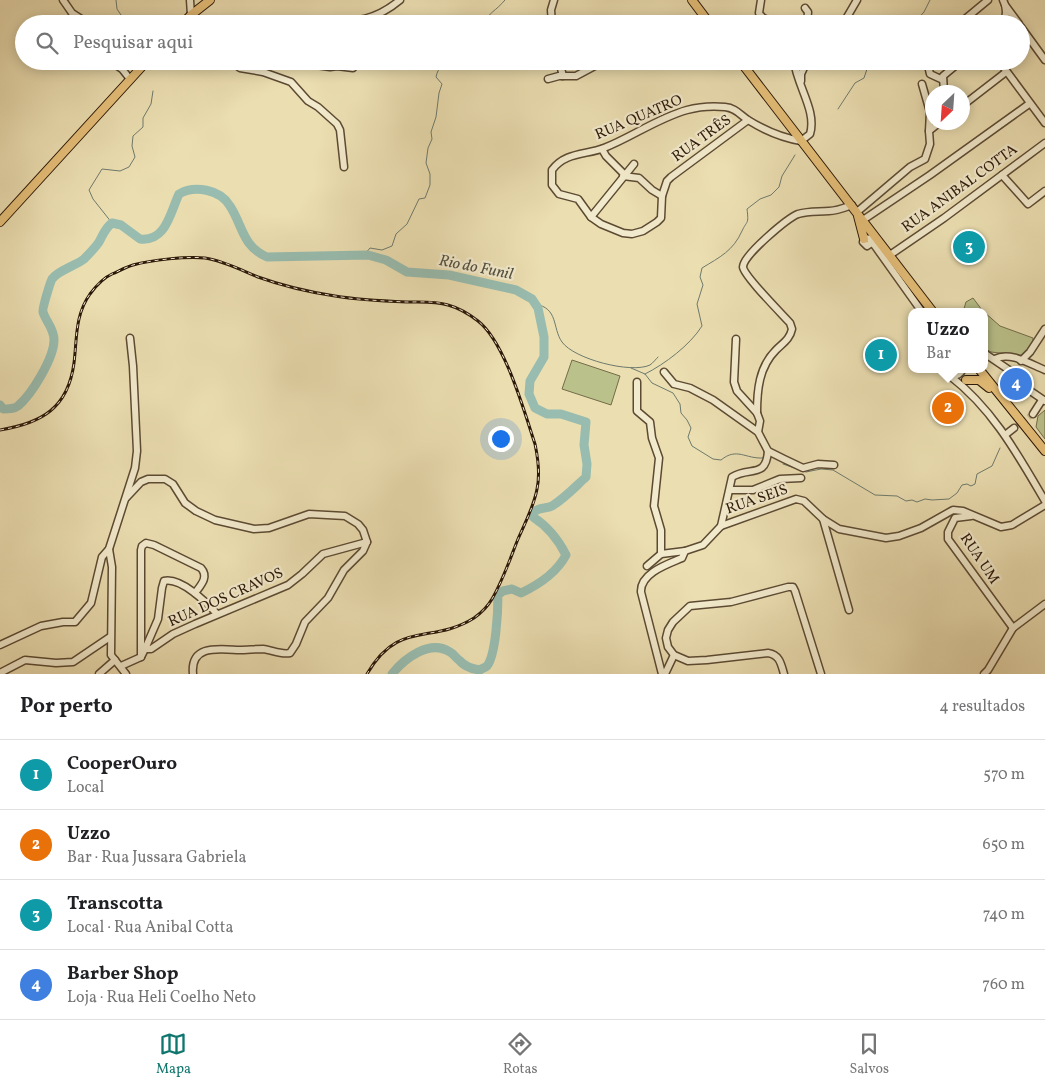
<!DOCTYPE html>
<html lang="pt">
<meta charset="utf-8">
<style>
body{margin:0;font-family:Vollkorn,serif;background:#f2f2f2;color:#202124}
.compass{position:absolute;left:925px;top:85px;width:45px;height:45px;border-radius:50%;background:#fff;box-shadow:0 2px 12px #0003;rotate:205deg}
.you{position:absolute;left:500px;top:438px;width:18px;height:18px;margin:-12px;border:4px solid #fff;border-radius:50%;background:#1a73e8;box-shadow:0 0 0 8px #1a73e833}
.badge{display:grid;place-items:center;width:32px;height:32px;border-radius:50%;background:#0f766e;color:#fff;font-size:16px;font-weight:700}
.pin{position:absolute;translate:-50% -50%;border:2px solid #fff;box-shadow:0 1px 5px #0006}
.popup{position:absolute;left:908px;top:308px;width:80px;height:65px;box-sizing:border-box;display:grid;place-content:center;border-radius:10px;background:#fff;filter:drop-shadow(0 1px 4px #0005);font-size:16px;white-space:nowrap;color:#757577}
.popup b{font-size:19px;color:#202124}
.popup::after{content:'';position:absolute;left:50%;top:100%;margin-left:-10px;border:10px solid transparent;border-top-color:#fff}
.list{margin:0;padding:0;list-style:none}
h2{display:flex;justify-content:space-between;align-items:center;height:65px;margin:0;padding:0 20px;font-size:21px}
h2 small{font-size:16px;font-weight:400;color:#757577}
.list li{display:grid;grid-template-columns:32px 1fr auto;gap:15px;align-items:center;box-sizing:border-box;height:70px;padding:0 20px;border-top:1px solid #e0e0e0}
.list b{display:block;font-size:19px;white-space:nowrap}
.list p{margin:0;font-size:16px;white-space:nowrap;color:#757577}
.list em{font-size:16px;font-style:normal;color:#757577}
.icon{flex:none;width:28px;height:28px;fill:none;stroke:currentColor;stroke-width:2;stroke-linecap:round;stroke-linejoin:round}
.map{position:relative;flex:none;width:1045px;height:674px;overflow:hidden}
.search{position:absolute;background:#fff;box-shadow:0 2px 12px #0003;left:15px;right:15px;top:15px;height:55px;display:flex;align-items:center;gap:12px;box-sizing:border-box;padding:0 18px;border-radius:28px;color:#757577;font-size:19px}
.sheet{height:345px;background:#fff}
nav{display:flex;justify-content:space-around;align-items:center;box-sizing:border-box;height:70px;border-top:1px solid #e0e0e0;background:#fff;font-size:14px;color:#757577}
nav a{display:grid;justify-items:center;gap:2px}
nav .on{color:#0f766e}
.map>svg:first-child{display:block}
.green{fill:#bac18a;stroke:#736c4a}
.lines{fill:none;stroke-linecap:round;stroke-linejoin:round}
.stream{stroke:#6d7a6d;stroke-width:1}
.river{stroke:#98bcaf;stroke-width:9}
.minor-tunnel{stroke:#c5b68f;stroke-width:6;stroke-dasharray:6 3;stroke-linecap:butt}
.minor-casing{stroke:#5c4a33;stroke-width:9}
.major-casing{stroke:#2c1809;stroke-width:10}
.minor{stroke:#f2eacc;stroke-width:6}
.major{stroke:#e6bf78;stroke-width:8}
.rail-casing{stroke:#2c1809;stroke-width:3}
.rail{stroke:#f2eacc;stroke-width:1;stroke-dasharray:4;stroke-linecap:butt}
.labels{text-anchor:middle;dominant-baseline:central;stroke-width:4.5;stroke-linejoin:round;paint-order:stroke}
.street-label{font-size:15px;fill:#2c1809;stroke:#f2eacc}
.water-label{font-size:16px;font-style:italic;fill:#525143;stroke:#f2eacc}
</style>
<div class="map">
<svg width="1045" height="674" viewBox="0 0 1045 674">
<rect width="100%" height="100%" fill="#ebdeb1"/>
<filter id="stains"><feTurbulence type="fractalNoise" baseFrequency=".004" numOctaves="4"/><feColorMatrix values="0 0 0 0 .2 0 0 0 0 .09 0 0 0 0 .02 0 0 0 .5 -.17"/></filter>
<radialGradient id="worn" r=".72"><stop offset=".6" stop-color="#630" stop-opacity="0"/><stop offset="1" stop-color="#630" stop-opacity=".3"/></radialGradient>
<!-- green -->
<g class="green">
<path d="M973 298 982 310 984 312H963L966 302Z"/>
<path d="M984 312 1000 326 1033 338V342L1024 356 991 352 984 348Z"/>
<path d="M572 360 620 376 611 405 562 389Z"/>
<path d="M1045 410V439L1036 427 1038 416Z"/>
</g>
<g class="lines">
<!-- stream -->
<g class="stream">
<path d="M116 0 117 9 123 18 121 24"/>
<path d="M483 24C489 12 496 11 505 0"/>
<path d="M913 24 924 12 930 0"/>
<path d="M127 61V62"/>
<path d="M838 109 855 83 864 78 868 66 873 61"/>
<path d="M112 223 93 199 89 190 102 169 120 171 129 167 135 157 132 146 133 136 143 127V118L151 104 153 91"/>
<path d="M364 255 370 248 382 250 392 246 396 234 407 224 419 199 425 198 430 185V174L426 163 428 148 432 139 431 132 436 117 439 93 442 84 436 77C438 67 443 65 452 61"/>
<path d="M535 304C559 308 552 328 562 342 574 359 631 374 650 365 653 363 656 359 658 357"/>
<path d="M631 368 645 374 652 383 673 393 680 404 681 413 687 420 691 428 688 437 692 446 713 459 721 460C737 447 745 459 763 458"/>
<path d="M645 374C665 364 690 345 702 326L697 304 703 285 700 277 702 268C720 257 733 251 742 231 747 220 749 225 747 209L760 199 771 195 779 187 782 176 795 155"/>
<path d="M783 464 806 472 821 469 833 470 875 495 897 496 906 501 912 500 917 502 925 499 932 500 949 499 957 493 962 485 967 484 971 486 975 484 977 474 992 466 1000 448"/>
</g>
<!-- river -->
<path class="river" d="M0 405 3 409C9 409 14 409 18 406 32 394 54 358 54 340 54 328 46 322 43 312 42 309 50 283 52 279 57 271 75 266 84 259 89 254 95 248 99 242 103 235 105 228 112 223L121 225 140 239C166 242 170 213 179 194 194 185 220 189 230 206 243 226 242 246 267 257L368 255 386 260 407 272 449 275 516 290 532 299 538 308 544 337V357L530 381 529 394 535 408 547 414H561L586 422 584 445 587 464 586 477C575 487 565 498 552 506 546 509 539 507 534 512L533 517C547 526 559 541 566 555 557 572 538 585 521 593L512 589 503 591 498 595C498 610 496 655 487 666 485 668 482 668 480 670 472 669 464 666 459 660 455 657 454 654 450 652 430 639 405 658 392 674"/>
<!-- minor-tunnel -->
<path class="minor-tunnel" d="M1014 428 1033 414"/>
<!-- minor casing -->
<g class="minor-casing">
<g id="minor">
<path d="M63 0 72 13 89 24"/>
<path d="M190 0 191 15"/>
<path d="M761 0 759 13C766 25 779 19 790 24"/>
<path d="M1005 5 1019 24"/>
<path d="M805 8 808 12 807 24"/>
<path d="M294 24C305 21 315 22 326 22 357 22 376 20 400 0"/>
<path d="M552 24 551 10 554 0"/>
<path d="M843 24 857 0"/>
<path d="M868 24 881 21"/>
<path d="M959 24 988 0"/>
<path d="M1003 24C1007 17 1007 7 1003 0"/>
<path d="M1021 27 1045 60"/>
<path d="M110 61 122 69 130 79"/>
<path d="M235 61 236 65 240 68 263 72 291 82 308 101 318 107 337 124 340 130 344 167"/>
<path d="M559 61 563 76"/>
<path d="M927 61 930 74 943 80"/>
<path d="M999 61 1045 123"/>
<path d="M309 64 330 67 337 66 353 68"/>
<path d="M548 79 559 76H576L604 61"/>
<path d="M801 81V74L807 61"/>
<path d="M922 84 930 112 929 131"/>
<path d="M944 92 943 76 961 61"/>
<path d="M962 106 1006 72"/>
<path d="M748 120 671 177 667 181 662 196 661 218 657 222 643 231 632 234 623 233 601 224 591 217 578 199 559 194 552 185V170C565 152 586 155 604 148 632 137 658 118 687 110 698 107 714 106 725 107 736 108 740 115 748 120 764 130 783 138 801 141L810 134C817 111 797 86 794 61"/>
<path d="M602 149 606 156 625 175"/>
<path d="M1002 175 1028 204 1045 191"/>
<path d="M623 176 639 178 652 190 662 196"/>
<path d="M857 212 910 167 925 159 930 144 929 131 940 122"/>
<path d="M591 217 634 164"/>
<path d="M863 220 930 175 1029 104"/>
<path d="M871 241 870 244 867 246 863 242 865 238 870 239 922 312"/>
<path d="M890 255 944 218 1045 143"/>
<path d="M736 339 734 382 737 391 757 413 760 421 758 432"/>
<path d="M984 353 1012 372 1029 390 1045 401"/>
<path d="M995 359C1010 351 1030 364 1045 370"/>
<path d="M1021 361 1030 352 1045 329"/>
<path d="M944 369C949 378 958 378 963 369"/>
<path d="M664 372 674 384 690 388 713 400 758 432 768 451 784 459 803 468 818 464 834 465"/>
<path d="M950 376C993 409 1018 455 1045 501"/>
<path d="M637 382V411L650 422 652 438 659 458 654 506 661 530V554"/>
<path d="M757 413C757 390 759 367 776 350 783 343 790 339 792 329L790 323C782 314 744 276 743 267 743 255 788 218 798 214 809 211 818 212 829 211 837 211 844 208 852 205"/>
<path d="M1033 414 1042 400"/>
<path d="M1005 435 1014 428"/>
<path d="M731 490H753L780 479 801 478"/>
<path d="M126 498 141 482 148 479H165L173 484 185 503 196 511 215 520 254 529 269 528 309 514 345 516 358 524 363 530 367 542 363 551 344 570 328 598 305 622 296 644 290 653C281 655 272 650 263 649 255 649 247 650 239 650 219 649 190 644 193 674"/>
<path d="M971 516 955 518 948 532V539L1013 628"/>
<path d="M823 519 849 610"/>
<path d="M721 526 796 499 804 501 823 519 839 529 886 538 899 536 921 528 953 510 963 511 1001 527 1012 525 1045 505"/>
<path d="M109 549 112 567 111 655 126 674"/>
<path d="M647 566 661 554 685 551"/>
<path d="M0 645 41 626 63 622H75L91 603 102 557 109 549 135 468 137 451 133 366 130 338"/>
<path d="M145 649H151L173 634 195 624 288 585 302 574 323 554 367 542"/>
<path d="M141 657V550L142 546 146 543 154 545 201 568C209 577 201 585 195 593"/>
<path d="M121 666 141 657 145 649 158 619 162 588 164 581C181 577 207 603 217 614"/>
<path d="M0 673 25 660 56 663 73 662 110 637"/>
<path d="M99 674 115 660"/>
<path d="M662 674 641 592C640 573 668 564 682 558L685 551 703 545 721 526 732 477C750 466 766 479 768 451"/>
<path d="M665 674 674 655"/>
<path d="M784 674C781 664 780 655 768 653L707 660 688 661 674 655 668 647 666 638 668 630 673 622 690 606 731 602 788 587H793L795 591 821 674"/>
<path d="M984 674 988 670 1013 628 1045 604"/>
</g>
</g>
<!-- major casing -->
<g class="major-casing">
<g id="major">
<path d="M692 0 710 24"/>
<path d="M182 24 191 15 210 0"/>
<path d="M740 61 933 312"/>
<path d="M858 216 864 239"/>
<path d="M0 222 147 61"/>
<path d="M979 369 1045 451"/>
<path d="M966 380H979L989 388"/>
</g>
</g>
<!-- minor -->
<use href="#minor" class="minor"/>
<!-- major -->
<use href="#major" class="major"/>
<!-- rail casing -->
<g class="rail-casing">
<path id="rail" d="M0 430C42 423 68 408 74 363 77 338 75 315 90 294 96 286 103 278 112 274 119 271 126 267 133 265 151 260 187 256 205 258 224 261 241 270 258 277 283 286 309 292 335 296 359 300 383 301 407 302 421 302 435 301 448 305 459 308 469 314 478 321 505 342 524 411 535 444 538 458 540 475 537 489 534 506 525 523 518 539 510 559 503 580 492 599 488 606 481 613 474 618 431 645 399 619 367 674"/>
</g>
<!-- rail -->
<use href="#rail" class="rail"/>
</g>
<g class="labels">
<!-- street labels -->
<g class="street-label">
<text transform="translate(639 118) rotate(-23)">RUA QUATRO</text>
<text transform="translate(702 139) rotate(-36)">RUA TRÊS</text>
<text transform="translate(960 189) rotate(-36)">RUA ANIBAL COTTA</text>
<text transform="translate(757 500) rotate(-19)">RUA SEIS</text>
<text transform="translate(979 559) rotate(56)">RUA UM</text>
<text transform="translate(226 598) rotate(-24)">RUA DOS CRAVOS</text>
</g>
<!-- water labels -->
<g class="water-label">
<text transform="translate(476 268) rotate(11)">Rio do Funil</text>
</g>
</g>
<rect width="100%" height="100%" filter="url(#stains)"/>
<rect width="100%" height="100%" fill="url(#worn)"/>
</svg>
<svg class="compass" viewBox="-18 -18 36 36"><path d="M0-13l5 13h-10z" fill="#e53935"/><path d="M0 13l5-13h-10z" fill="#757577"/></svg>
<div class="you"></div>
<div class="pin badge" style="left:881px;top:355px;background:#0f9aa8">1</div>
<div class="pin badge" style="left:948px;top:408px;background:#e8710a">2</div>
<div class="popup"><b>Uzzo</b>Bar</div>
<div class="pin badge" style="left:969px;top:247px;background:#0f9aa8">3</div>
<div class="pin badge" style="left:1016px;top:384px;background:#3f7fe0">4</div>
<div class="search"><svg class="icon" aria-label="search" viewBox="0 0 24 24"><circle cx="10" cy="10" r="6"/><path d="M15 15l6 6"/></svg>Pesquisar aqui</div>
</div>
<section class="sheet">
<h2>Por perto<small>4 resultados</small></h2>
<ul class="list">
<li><span class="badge" style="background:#0f9aa8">1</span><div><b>CooperOuro</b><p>Local</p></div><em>570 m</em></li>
<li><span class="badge" style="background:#e8710a">2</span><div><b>Uzzo</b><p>Bar · Rua Jussara Gabriela</p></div><em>650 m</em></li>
<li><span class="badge" style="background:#0f9aa8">3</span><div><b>Transcotta</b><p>Local · Rua Anibal Cotta</p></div><em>740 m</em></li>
<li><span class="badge" style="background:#3f7fe0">4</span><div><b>Barber Shop</b><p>Loja · Rua Heli Coelho Neto</p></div><em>760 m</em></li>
</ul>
</section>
<nav>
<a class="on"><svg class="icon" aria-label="map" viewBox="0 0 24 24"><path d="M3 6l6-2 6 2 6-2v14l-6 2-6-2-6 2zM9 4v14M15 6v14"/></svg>Mapa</a>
<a><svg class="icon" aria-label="directions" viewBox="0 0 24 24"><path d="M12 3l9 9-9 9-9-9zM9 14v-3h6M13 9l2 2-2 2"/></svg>Rotas</a>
<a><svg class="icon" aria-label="saved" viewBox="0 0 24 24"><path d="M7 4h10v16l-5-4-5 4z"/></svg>Salvos</a>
</nav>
